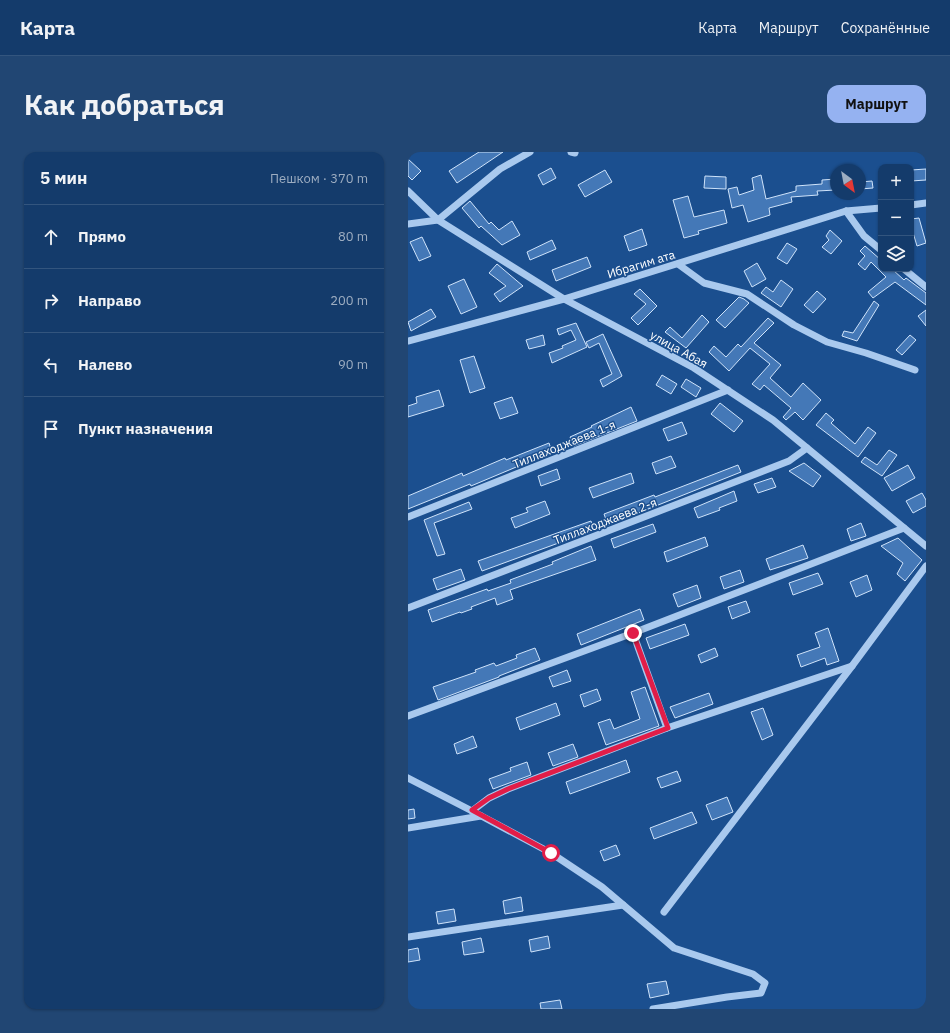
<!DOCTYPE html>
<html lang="ru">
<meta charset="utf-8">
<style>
body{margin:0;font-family:"IBM Plex Sans",sans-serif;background:#214673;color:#f1f3f6}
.controls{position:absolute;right:12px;top:12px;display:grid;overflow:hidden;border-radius:8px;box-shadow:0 1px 3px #0004}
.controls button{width:36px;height:36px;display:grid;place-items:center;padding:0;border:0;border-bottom:1px solid #33557e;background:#143b6b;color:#f1f3f6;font:20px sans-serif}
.compass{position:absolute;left:422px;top:12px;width:36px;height:36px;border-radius:50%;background:#143b6b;box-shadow:0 1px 3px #0004;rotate:148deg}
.stop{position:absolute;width:12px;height:12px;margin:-9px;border:3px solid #e11d48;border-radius:50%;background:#fff}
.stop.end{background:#e11d48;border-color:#fff;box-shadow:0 1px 4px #0008}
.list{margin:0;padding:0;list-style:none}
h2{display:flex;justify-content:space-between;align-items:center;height:52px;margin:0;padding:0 16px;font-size:17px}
h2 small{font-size:13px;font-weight:400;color:#9dadc1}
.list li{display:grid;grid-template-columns:26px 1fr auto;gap:12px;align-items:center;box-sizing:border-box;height:64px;padding:0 16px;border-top:1px solid #33557e}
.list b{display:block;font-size:15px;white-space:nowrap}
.list em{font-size:13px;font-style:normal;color:#9dadc1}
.icon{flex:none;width:22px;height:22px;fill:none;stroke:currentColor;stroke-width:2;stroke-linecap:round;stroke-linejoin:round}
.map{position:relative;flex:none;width:518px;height:857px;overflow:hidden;border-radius:12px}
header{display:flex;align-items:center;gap:24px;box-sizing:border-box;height:56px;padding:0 20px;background:#143b6b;border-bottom:1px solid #33557e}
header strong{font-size:19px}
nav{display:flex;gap:22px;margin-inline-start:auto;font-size:14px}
.intro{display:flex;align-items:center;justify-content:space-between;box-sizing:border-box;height:96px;padding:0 24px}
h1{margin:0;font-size:28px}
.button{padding:10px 18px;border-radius:12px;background:#95b2f1;color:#111;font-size:14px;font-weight:700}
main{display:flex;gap:24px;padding:0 24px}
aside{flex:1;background:#143b6b;border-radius:12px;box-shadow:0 1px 3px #0004}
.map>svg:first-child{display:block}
.building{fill:#4478b7;stroke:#cfe3fa}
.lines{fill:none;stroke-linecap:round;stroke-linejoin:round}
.minor{stroke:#a9c9ee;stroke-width:7}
.route{stroke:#e11d48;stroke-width:5}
.labels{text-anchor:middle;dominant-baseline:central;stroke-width:3;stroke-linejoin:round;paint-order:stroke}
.street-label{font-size:12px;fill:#fff;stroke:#1b4f8f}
</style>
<header>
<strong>Карта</strong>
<nav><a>Карта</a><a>Маршрут</a><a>Сохранённые</a></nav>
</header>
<div class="intro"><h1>Как добраться</h1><a class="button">Маршрут</a></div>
<main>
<aside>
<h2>5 мин<small>Пешком · 370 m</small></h2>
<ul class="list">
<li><svg class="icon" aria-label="ahead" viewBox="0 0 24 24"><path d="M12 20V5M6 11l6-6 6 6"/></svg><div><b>Прямо</b></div><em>80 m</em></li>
<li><svg class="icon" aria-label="right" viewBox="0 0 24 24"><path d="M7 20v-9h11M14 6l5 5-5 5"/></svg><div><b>Направо</b></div><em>200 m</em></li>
<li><svg class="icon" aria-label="left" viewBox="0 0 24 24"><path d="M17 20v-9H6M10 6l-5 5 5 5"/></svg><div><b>Налево</b></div><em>90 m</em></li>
<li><svg class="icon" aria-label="arrive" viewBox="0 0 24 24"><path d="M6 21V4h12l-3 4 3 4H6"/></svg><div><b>Пункт назначения</b></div></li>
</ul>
</aside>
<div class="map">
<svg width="518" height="857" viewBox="0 0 518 857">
<rect width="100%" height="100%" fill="#1b4f8f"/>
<!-- building -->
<g class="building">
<path d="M71 0H95L49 31 41 19Z"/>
<path d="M0 7 13 19 4 28 0 24Z"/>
<path d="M143 16 148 26 135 33 130 23Z"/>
<path d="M518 17V28L503 29V18Z"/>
<path d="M197 18 204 30 177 45 170 33Z"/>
<path d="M353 23 358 47 388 39V34L414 32V28L428 27V38L409 39 410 43 383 45 384 50 361 56 362 63 340 70 335 53 324 56 320 37 329 35 331 43 346 38 344 26Z"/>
<path d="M297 24 318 25V37L296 36Z"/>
<path d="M464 29 465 36 452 37V30Z"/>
<path d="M280 44 286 65 316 58 319 71 290 79 291 82 276 86 265 48Z"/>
<path d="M62 49 81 72 83 70 91 78 104 69 112 83 94 93 73 74 71 76 54 56Z"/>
<path d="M511 66 518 91 509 94 503 74V67Z"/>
<path d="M234 77 239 93 221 99 216 84Z"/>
<path d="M422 78 434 89 423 102 414 95 421 88 418 84Z"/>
<path d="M14 85 23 104 11 109 2 90Z"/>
<path d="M144 88 148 97 122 108 119 100Z"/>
<path d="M379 91 389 97 379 112 369 106Z"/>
<path d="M457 94 473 108V117H484L496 128 498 126 518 141V153L487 130 465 146 460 140 478 125 463 110 457 118 450 112 457 104 452 99Z"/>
<path d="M179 105 183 115 148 129 144 118Z"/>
<path d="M349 111 358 127 344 135 336 119Z"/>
<path d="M89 112 115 134 92 150 86 142 98 134 81 121Z"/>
<path d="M56 127 69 155 53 162 40 134Z"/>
<path d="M373 128 385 137 373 155 353 141 358 135 365 140Z"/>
<path d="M232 137 249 154 230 173 223 166 238 152 226 142Z"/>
<path d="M409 139 418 147 405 161 396 153Z"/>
<path d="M331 145 336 147 341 151 317 176 308 168Z"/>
<path d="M466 149 471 153 449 189 434 184 436 179 445 181Z"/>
<path d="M23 157 28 165 3 179 0 170Z"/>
<path d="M518 158V174L510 164Z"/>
<path d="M294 163 301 170 278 196 257 180 262 175 274 186Z"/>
<path d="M360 166 366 171 346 191 373 213 362 226 383 245 395 231 413 248 395 268 387 260 378 268 375 265 383 256 356 233 352 238 344 232 362 212 342 196 321 219 301 200 306 194 318 205 330 192 333 195Z"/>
<path d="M168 171 179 195 144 211 141 201 155 196 154 194 168 188 163 178 151 183 149 177Z"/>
<path d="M195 182 214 224 195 235 192 228 204 222 191 191 181 196 178 190Z"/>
<path d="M135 183 137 193 121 197 118 188Z"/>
<path d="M502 183 508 188 494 203 488 198Z"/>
<path d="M66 204 77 236 62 241 52 208Z"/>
<path d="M254 223 269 232 263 242 248 233Z"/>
<path d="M278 227 293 236 288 245 273 235Z"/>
<path d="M31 238 36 254 0 265V254L9 251 8 245Z"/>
<path d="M104 245 110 261 92 267 86 251Z"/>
<path d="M312 251 335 269 326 280 303 262Z"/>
<path d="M223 255 229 269 166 294 162 285 184 275 183 274Z"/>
<path d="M418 261 426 268 423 271 447 292 460 275 468 281 450 305 408 273Z"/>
<path d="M274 270 279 282 260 289 255 277Z"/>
<path d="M141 291 144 300 63 334 62 332 0 357V344L54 321 55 324 97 306 98 308Z"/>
<path d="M481 298 489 303 474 324 453 310 457 305 469 313Z"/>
<path d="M263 304 268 315 248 322 244 311Z"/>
<path d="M396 311 413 324 405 335 381 319Z"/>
<path d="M330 313 333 320 200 373 196 362 246 343 247 345Z"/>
<path d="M500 313 507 326 484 339 476 326Z"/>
<path d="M149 317 152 327 133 334 130 324Z"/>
<path d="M223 321 226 331 185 346 181 336Z"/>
<path d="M364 326 368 335 350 341 346 332Z"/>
<path d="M326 339 329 349 311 356 312 358 290 366 286 356Z"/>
<path d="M514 341 518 348V354L505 361 498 349Z"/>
<path d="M137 349 142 362 107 376 103 366 120 360 118 356Z"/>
<path d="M61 350 64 357 26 371 37 402 29 404 16 368Z"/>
<path d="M183 369 186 378 74 419 70 409Z"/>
<path d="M453 371 458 384 443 389 439 377Z"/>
<path d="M245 372 248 380 206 396 203 387Z"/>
<path d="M297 385 300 394 259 410 256 400Z"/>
<path d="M490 386 514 408 497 429 489 422 495 411 473 394Z"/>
<path d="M395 393 400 406 362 418 358 407Z"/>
<path d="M183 394 188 408 102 438 105 447 89 453 87 446 63 455 64 457 53 461 52 460 24 470 20 458 79 437 80 439 103 431 102 428 145 412 144 410Z"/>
<path d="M53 417 57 428 29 438 25 427Z"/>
<path d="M332 418 336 430 316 437 312 425Z"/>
<path d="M410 421 415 432 385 443 381 431Z"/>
<path d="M459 423 464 438 448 445 442 430Z"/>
<path d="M289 433 293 446 270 455 265 442Z"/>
<path d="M338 449 342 460 324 467 320 455Z"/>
<path d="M232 457 236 468 173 493 169 482Z"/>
<path d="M277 472 281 483 242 497 238 486Z"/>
<path d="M420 476 431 509 419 513 417 506 393 515 389 503 412 495 407 481Z"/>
<path d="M127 496 132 508 91 524V525L30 548 25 535 68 520 67 518 86 511 88 514 109 506 108 503Z"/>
<path d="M307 496 310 504 293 511 290 503Z"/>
<path d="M159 518 163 529 145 535 141 525Z"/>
<path d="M237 535 251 574 198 593 190 571 202 567 206 577 232 567 223 540Z"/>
<path d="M189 537 193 548 176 555 172 543Z"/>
<path d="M301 541 305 552 267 566 262 555Z"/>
<path d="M148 551 152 563 112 578 108 566Z"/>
<path d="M355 556 365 583 354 588 343 560Z"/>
<path d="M65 584 69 595 49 602 46 592Z"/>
<path d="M165 592 170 605 145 614 140 601Z"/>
<path d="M218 608 222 620 162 642 158 630Z"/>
<path d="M119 610 123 623 85 637 81 627 103 619 102 616Z"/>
<path d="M269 619 273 629 253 636 249 626Z"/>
<path d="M319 645 325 660 304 668 298 653Z"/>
<path d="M6 657 7 666 0 667V658Z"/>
<path d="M284 660 289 671 246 687 242 676Z"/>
<path d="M208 693 212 703 196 709 192 699Z"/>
<path d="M113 745 115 759 97 762 95 749Z"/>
<path d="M46 757 48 769 30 772 28 760Z"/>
<path d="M140 784 142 796 123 800 121 788Z"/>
<path d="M73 786 76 800 56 803 54 790Z"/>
<path d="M10 796 12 808 0 810V798Z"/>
<path d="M258 829 261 842 242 846 239 832Z"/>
<path d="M152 848 154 857H133L132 851Z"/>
</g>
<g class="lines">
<!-- minor -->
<g class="minor">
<path d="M163 0 167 1"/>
<path d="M0 39 30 68 156 147 286 216 365 268 518 394"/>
<path d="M503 53 518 51"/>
<path d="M438 59 456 84 473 98"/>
<path d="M0 72 30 68 92 17 122 0"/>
<path d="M270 112 296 131 339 142 386 173 419 190 458 201 507 218"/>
<path d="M496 117 518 135"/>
<path d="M0 189 156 147 438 59 473 56"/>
<path d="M0 365 320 238"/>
<path d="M0 456 381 309 399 296"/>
<path d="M225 481 259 576"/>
<path d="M0 564 225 481 496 376"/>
<path d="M0 626 64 659 143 701 194 735 266 796 345 822 357 831 353 841 319 845 245 857"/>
<path d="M64 659 81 646 100 637 259 576 444 514"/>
<path d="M0 676 73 664"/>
<path d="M256 760 444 514 518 414"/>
<path d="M0 785 215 753"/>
</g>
</g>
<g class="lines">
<!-- route -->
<path class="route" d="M143 701 64 658 81 646 100 637 260 576 225 481"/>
</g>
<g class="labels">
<!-- street labels -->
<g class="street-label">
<text transform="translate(233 112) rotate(-17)">Ибрагим ата</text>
<text transform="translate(271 197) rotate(29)">улица Абая</text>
<text transform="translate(156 292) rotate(-22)">Тиллаходжаева 1-я</text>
<text transform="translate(197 369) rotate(-21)">Тиллаходжаева 2-я</text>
</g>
</g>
</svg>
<div class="controls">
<button>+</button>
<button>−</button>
<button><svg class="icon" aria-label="layers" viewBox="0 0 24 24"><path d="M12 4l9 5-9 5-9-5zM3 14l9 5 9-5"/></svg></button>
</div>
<svg class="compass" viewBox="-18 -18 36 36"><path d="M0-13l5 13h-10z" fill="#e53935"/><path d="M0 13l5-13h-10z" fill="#9dadc1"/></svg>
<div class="stop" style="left:143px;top:701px"></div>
<div class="stop end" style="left:225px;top:481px"></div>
</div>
</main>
